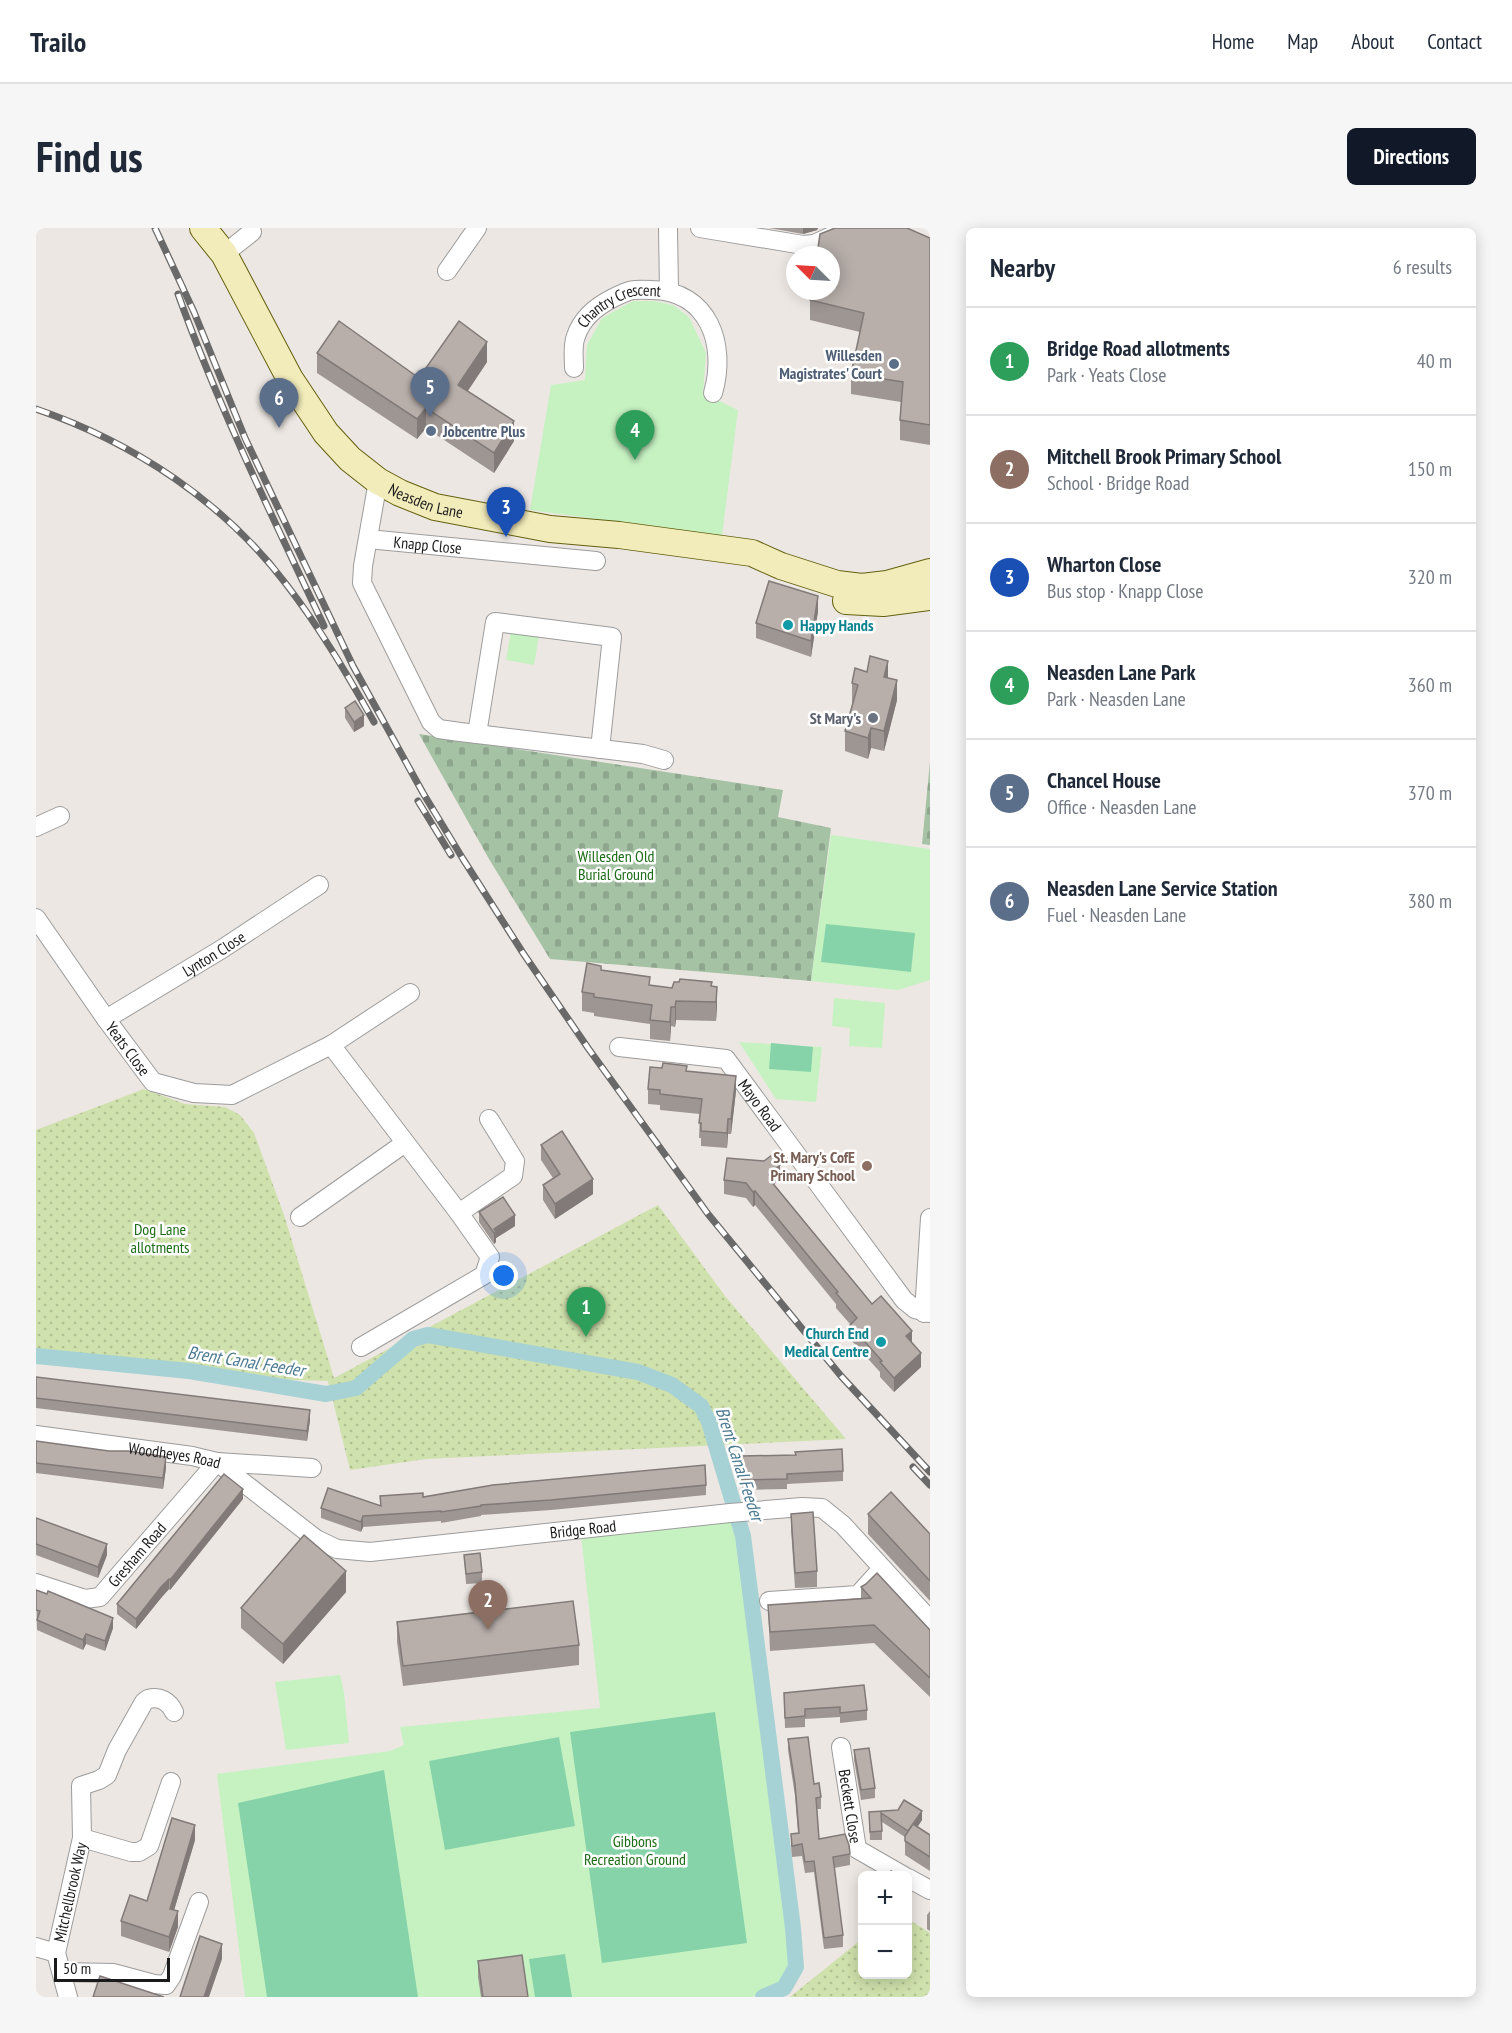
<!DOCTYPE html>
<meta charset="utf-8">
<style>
body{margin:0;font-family:"PT Sans Narrow",sans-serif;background:#f6f6f7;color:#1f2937}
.controls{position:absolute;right:18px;bottom:18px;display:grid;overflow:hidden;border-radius:9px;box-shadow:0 3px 15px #0003}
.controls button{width:54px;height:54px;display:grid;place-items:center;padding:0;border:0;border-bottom:2px solid #e0e1e3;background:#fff;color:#1f2937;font:30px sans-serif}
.compass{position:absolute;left:750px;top:18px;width:54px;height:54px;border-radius:50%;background:#fff;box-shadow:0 3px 15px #0003;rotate:294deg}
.scale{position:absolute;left:18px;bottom:15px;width:116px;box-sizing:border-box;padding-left:6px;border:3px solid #1b1b1b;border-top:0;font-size:16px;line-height:21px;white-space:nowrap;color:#1b1b1b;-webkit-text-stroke:4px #fff;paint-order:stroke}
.you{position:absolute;left:468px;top:1048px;width:21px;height:21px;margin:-15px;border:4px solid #fff;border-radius:50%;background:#1a73e8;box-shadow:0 0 0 9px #1a73e833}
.badge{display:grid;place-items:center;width:39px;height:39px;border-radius:50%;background:#111827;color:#fff;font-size:20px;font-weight:700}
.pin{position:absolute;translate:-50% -50px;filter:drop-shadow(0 2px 3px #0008)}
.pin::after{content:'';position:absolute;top:32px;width:21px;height:18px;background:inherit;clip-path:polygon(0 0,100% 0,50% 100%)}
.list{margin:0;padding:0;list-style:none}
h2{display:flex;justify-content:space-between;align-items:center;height:78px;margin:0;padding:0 24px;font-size:26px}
h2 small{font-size:20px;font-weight:400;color:#747a83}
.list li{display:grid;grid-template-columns:39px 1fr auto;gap:18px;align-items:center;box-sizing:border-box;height:108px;padding:0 24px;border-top:2px solid #e0e1e3}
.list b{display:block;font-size:22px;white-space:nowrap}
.list p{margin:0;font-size:20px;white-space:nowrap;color:#747a83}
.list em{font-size:20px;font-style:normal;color:#747a83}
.map{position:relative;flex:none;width:894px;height:1769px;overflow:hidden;border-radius:9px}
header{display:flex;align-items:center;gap:36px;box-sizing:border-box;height:84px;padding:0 30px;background:#fff;border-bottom:2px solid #e0e1e3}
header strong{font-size:28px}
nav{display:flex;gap:33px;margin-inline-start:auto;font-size:21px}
.intro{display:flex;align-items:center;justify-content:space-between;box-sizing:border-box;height:144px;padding:0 36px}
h1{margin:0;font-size:42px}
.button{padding:15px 27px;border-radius:9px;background:#111827;color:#fff;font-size:21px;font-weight:700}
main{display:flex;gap:36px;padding:0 36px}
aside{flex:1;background:#fff;border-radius:9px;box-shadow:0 3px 15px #0003}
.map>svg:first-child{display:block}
.cemetery{fill:url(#cemetery-stones)}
.park{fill:#c6f2c2}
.garden{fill:url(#garden-dots)}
.pitch{fill:#87d3a9}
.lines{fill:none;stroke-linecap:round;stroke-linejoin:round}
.canal{stroke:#a6d2d5;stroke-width:16}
.street-casing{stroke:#9c9c9c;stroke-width:20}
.secondary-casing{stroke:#646010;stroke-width:28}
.street{stroke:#fff;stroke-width:18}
.secondary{stroke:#f2ebba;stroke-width:26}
.rail-casing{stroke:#696969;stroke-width:7}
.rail{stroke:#fff;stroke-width:4.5;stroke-dasharray:14;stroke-linecap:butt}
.wall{fill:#9e9693}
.shaded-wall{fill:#817a78}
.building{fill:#b8afab;stroke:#817a78;stroke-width:1.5}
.service-dot{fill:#5c6f8a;stroke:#fff;stroke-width:2}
.culture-dot{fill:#0f9aa8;stroke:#fff;stroke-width:2}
.worship-dot{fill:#6b7280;stroke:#fff;stroke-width:2}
.education-dot{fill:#8d6e63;stroke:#fff;stroke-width:2}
.labels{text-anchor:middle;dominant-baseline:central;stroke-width:5;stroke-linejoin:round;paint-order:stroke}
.street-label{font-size:16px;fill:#1b1b1b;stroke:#fff}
.service-label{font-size:16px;font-weight:bold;fill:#4e5e75;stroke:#fff;text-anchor:end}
.culture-label{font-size:16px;font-weight:bold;fill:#0d838f;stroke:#fff;text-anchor:start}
.worship-label{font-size:16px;font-weight:bold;fill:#5b616d;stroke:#fff;text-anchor:end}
.park-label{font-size:16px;fill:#1d6c16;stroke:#fff}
.education-label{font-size:16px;font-weight:bold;fill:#785e54;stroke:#fff;text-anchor:end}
.water-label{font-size:18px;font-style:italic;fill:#4c7a91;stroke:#fff}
</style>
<header>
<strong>Trailo</strong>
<nav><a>Home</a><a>Map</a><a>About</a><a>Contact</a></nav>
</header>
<div class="intro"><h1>Find us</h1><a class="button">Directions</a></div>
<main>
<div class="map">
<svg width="894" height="1769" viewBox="0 0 894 1769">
<defs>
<pattern id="cemetery-stones" width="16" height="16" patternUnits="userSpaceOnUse" patternTransform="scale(1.5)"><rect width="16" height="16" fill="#a6c2a5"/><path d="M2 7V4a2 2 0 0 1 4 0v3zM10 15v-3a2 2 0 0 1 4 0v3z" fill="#8ea68d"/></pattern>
<pattern id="garden-dots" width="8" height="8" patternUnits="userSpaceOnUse" patternTransform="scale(1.5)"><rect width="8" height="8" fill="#cfe1ac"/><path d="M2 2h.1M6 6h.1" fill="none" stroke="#b1c093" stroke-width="1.8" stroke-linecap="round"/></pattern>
</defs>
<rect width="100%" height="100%" fill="#ece7e2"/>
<!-- cemetery -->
<g class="cemetery">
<path d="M383 506 747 562 742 589 795 600 775 753 514 731 453 631Z"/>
<path d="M894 534V617L886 616Z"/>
</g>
<!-- park -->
<g class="park">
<path d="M597 73H618L637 77 653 89 670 125 667 165 702 182 686 308 494 282 515 157 549 152 551 117 566 90Z"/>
<path d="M475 403 503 408 498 437 470 432Z"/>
<path d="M795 607 894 621V752L862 762 775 753Z"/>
<path d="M798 770 849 775 846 820 813 818 814 800 796 798Z"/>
<path d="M703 814 786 819 780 874 740 871Z"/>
<path d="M704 1289 712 1311 766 1741 740 1758 716 1769H209L181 1546 354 1523 368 1517 364 1499 564 1480 545 1307Z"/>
<path d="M304 1447 308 1464 313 1515 250 1522 239 1454Z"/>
</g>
<!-- garden -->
<g class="garden">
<path d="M108 861 149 876 189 879 204 887 218 905 248 987 298 1150 622 977 689 1068 810 1211 390 1231 314 1242 292 1153 227 1151 165 1140 0 1122V902Z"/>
<path d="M872 1691 894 1705V1769H754L826 1711V1746H872Z"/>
</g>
<!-- pitch -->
<g class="pitch">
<path d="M790 696 879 705 875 744 785 734Z"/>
<path d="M735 815 777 819 775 844 733 841Z"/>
<path d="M679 1484 711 1715 566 1735 534 1504Z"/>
<path d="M523 1509 539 1598 409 1622 393 1533Z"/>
<path d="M348 1542 382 1769H231L202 1575Z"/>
<path d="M529 1726 536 1769H499L493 1731Z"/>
</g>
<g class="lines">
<!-- canal -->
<path class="canal" d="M0 1128 153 1143 290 1166 320 1160 377 1111 392 1107 602 1144 636 1157 665 1178 673 1194 707 1308 757 1700 760 1739 748 1760 727 1769"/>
<!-- street casing -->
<g class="street-casing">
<g id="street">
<path d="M632 0 633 62"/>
<path d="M664 0 767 17 778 16 813 0"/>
<path d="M188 26 216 4"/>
<path d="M411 43 441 0"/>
<path id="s1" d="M538 140C538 130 536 117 540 108 546 90 561 78 577 70 595 61 597 61 616 62 673 63 691 117 677 165"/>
<path d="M342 253 327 338 326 355 395 494 403 501 424 504 607 526 628 532"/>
<path id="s2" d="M332 311 560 333"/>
<path d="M441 506 459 394 576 409 564 521"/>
<path d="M0 599 24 588"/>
<path id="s3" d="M0 690 70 791 117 854 158 865 196 867 295 817 423 985 454 1029 448 1047 325 1119"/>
<path id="s4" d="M70 791 186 721 283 657"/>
<path d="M295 817 374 765"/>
<path id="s5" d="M583 819 690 831 868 1072 879 1081 894 1085"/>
<path d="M423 985 477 948 479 933 453 891"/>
<path d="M264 989 369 915"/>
<path d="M888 1085 894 990"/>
<path id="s6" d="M0 1207 156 1228 181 1234 276 1240"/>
<path id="s7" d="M181 1234 280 1311 301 1321 334 1324 694 1285 766 1279 786 1280 807 1297 894 1392"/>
<path id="s8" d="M0 1355 49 1371 64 1369 181 1234"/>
<path d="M733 1373 822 1367 841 1346"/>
<path id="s9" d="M805 1519 821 1621 868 1648"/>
<path d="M46 1610 95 1624H103L113 1618 135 1554"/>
<path d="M872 1650 894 1662"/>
<path d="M0 1719 20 1725"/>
<path d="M26 1744 77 1745 118 1756 130 1757 136 1748 163 1674"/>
<path id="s10" d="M32 1769 20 1725 46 1610 45 1558 63 1552 71 1547 81 1522 108 1474 112 1471C124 1468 133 1473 138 1484"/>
</g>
</g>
<!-- secondary casing -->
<g class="secondary-casing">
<g id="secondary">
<path id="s11" d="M167 0 188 26 254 151 290 205 314 231 342 253 364 265 399 279 514 301 583 307 716 325 745 338 801 356 826 359 851 356 894 344"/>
<path d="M810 373 847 375 894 369"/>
</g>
</g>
<!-- street -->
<use href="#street" class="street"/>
<!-- secondary -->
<use href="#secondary" class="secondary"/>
<!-- rail casing -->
<g class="rail-casing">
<g id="rail">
<path d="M119 0 158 84 209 210 317 438 387 565 427 631 487 725 552 820 672 986 805 1148 894 1244"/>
<path d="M142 66C183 180 236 288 288 398"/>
<path d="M0 181C97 214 188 274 250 356 284 400 311 446 338 494"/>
<path d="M382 573 415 627"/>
<path d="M877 1239 894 1257"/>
</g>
</g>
<!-- rail -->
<use href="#rail" class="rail"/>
</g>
<!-- wall -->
<g class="wall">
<path d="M733 0H782L781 2 767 6Z"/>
<path d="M894 10V217L864 212V192L865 174 815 166V146L824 104 774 92V72Z"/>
<path d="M281 125 383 150 451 134 432 163 478 213 458 245 390 200 381 211 281 145Z"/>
<path d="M782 383 775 429 720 410V395Z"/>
<path d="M852 450 861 472 848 523 835 520 832 531 809 523V503L817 475H816V455Z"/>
<path d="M309 480 328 498 318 504 309 490Z"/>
<path d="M565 742 614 757 636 760 676 758 681 778 680 793 640 792 639 799 635 798 634 813 614 811V796L558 788V785L546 783V764Z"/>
<path d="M651 843 700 863 695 906H692L691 920 665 918V910H663L664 886 624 882V877L612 876V861Z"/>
<path d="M505 917 557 966 519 991 507 972V957L517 950 505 932Z"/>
<path d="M744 951 738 956 836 1076 876 1115 885 1139 858 1164 844 1149V1144L814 1111V1096L800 1080V1076L719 977 717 979 710 970 688 966V952Z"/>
<path d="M443 984 479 998 460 1010V1014L458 1016 443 994Z"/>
<path d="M0 1149 274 1192 271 1213 0 1180Z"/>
<path d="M0 1213 130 1240 127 1261 0 1245Z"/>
<path d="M706 1228 807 1243V1253L751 1256V1261L706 1262Z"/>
<path d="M670 1257V1267L515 1282 445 1287V1288L405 1295V1293L327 1299 325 1304 285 1290V1280L344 1278V1268L387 1269Z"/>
<path d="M207 1271 134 1362 133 1361 125 1370 100 1401 81 1386V1376Z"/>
<path d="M755 1286 781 1343V1359L759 1360 755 1301Z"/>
<path d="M832 1286 894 1306V1373L832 1306Z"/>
<path d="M0 1290 71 1327 62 1350 0 1327Z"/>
<path d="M428 1327 446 1344V1355L430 1356Z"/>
<path d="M825 1359 894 1402V1469L838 1415 734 1423 732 1377 825 1370Z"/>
<path d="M0 1362 77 1400 69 1423 50 1416 47 1422 1 1402Z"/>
<path d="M310 1364 247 1436 205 1400V1380Z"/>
<path d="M361 1394 543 1417V1437L367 1458 361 1414Z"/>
<path d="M748 1465 831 1482V1492L804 1495V1489L769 1491V1499L749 1500Z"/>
<path d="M752 1511 785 1569V1581H781L783 1611 814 1626V1637L798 1640 807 1707V1719L788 1721 778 1644 769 1645 766 1628 756 1629 755 1618V1606L762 1605 759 1568 752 1522Z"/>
<path d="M818 1522 839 1560V1570L825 1572 818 1532Z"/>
<path d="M833 1584 886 1592 881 1599 894 1607V1643L869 1627V1609L846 1594V1612H834Z"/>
<path d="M159 1612 138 1682 142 1699 133 1724 85 1708V1693L111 1673Z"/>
<path d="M894 1683V1703L891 1701V1687Z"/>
<path d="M442 1733 492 1769H445L442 1749Z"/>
</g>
<!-- shaded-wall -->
<g class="shaded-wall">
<path d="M767 0H782L781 2 767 6Z"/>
<path d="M451 114V134L422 177V157Z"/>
<path d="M390 180V200L381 211V191Z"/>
<path d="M478 193V213L458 245V225Z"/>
<path d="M782 368V383L775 429V413Z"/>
<path d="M852 433V453L848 449Z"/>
<path d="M861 452V472L848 523V503Z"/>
<path d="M328 487V498L318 504V494Z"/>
<path d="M835 500V520L832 531V510Z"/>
<path d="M681 759V778L680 793V774Z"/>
<path d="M640 773V792L639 799V779Z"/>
<path d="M635 779V798L634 813V794Z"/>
<path d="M700 848V863L695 906V891Z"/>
<path d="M692 891V906L691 920V905Z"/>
<path d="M744 937V951L736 958 733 947Z"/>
<path d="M557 951V966L519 991V976Z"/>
<path d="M719 963V977L717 979V964Z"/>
<path d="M479 987V998L460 1010V1014L458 1016V1001Z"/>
<path d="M876 1103V1117L870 1108Z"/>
<path d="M885 1125V1139L858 1164V1150Z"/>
<path d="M274 1182V1192L271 1213V1203Z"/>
<path d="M130 1229V1240L127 1261V1250Z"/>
<path d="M207 1261V1271L134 1362V1352Z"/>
<path d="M327 1288V1299L325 1304V1294Z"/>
<path d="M71 1316V1327L62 1350V1339Z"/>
<path d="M310 1343V1364L247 1436V1416Z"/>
<path d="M133 1351V1361L125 1370 100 1401V1391L125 1359Z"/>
<path d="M77 1390V1400L69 1423V1413Z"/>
<path d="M50 1406V1416L47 1422V1412Z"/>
<path d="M886 1583V1592L873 1612V1603Z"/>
<path d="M159 1597V1612L134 1696V1681Z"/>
<path d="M873 1653V1663L872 1665V1655Z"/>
<path d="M142 1683V1699L133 1724V1709Z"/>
<path d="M186 1716V1731L173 1769H168Z"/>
</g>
<!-- building -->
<g class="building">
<path d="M799 0H871L894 10V197L864 192 867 154 815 146 828 85 774 72 775 63H795V27H781L784 6Z"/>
<path d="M303 93 383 150 423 93 451 114 422 157 478 193 458 225 390 180 381 191 281 125Z"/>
<path d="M733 353 782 368 775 413 720 395Z"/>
<path d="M834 428 852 433 848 449 861 452 848 503 835 500 832 510 809 503 822 457 816 455 819 440 831 444Z"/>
<path d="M319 473 328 487 318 494 309 480Z"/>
<path d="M551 735 565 738V742L614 749 613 757 636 760 638 754H643L644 751 676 754 675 758 681 759 680 774 640 773 639 779H635L634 794 614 792 616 777 558 769V766L546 764Z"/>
<path d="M627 835 651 838 650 843 700 848 695 891H692L691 905 665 903V895H663L666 871 624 866V862L612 861 614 839 626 840Z"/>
<path d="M526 903 557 951 519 976 507 957 524 946 505 917Z"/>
<path d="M736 927 744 937 733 947 736 950 734 952 836 1076 845 1068 876 1103 870 1108 885 1125 858 1150 844 1134 846 1133 814 1097 821 1090 800 1065 802 1064 719 963 717 964 710 955 688 952 691 930 728 933Z"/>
<path d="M467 969 479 987 458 1001 460 1004 458 1005 443 984Z"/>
<path d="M0 1149 274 1182 271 1203 0 1170Z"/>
<path d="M0 1213 73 1223H92L130 1229 127 1250 0 1235Z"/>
<path d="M806 1221 807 1243 751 1246V1251L706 1252V1228L760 1227 759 1224Z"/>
<path d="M669 1237 670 1257 515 1272 445 1277V1278L405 1284V1283L327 1288 325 1294 285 1280 292 1260 345 1278 344 1268 387 1265V1269L457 1257Z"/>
<path d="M188 1246 207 1261 134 1352 133 1351 125 1359 100 1391 81 1376Z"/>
<path d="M855 1264 894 1306V1353L832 1286Z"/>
<path d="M777 1284 781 1343 759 1345 755 1286Z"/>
<path d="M0 1290 71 1316 62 1339 0 1316Z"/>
<path d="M268 1307 310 1343 247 1416 205 1380Z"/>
<path d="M444 1325 446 1344 430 1346 428 1327Z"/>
<path d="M841 1345 894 1402V1450L838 1397 734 1404 732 1377 835 1370 825 1359 830 1356Z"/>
<path d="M0 1362 11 1366 12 1363 77 1390 69 1413 50 1406 47 1412 1 1392 4 1383 0 1382Z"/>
<path d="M537 1373 543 1417 367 1438 361 1394Z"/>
<path d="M828 1457 831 1482 804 1485V1479L769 1481V1488L749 1490 748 1465Z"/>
<path d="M772 1509 778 1556 783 1555 785 1569 780 1570 783 1611 809 1606 813 1617 814 1626 797 1629 807 1707 788 1710 778 1633 769 1634 766 1616 756 1618 755 1606 763 1605 759 1556 752 1511Z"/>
<path d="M833 1520 839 1560 825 1562 818 1522Z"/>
<path d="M868 1572 886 1583 872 1603 845 1585 846 1603 834 1604 833 1584 862 1582Z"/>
<path d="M136 1590 159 1597 134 1681 142 1683 133 1709 85 1693 94 1667 111 1673Z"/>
<path d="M877 1596 894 1607V1629L869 1613V1608Z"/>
<path d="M855 1643 863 1647H852Z"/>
<path d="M164 1708 186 1716 168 1769H144Z"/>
<path d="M486 1727 492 1769H447L442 1733Z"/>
<path d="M64 1748 128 1769H57Z"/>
</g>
<!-- markers -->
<g class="service-dot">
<circle cx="858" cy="136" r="6"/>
<circle cx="395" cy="203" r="6"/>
</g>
<g class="culture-dot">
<circle cx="752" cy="397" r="6"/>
<circle cx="845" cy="1114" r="6"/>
</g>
<circle class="worship-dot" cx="837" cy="490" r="6"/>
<circle class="education-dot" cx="831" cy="938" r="6"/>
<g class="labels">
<!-- street labels -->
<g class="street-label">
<text stroke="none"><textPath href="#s1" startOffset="90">Chantry Crescent</textPath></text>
<text stroke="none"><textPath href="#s11" startOffset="363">Neasden Lane</textPath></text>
<text stroke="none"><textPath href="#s2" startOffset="60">Knapp Close</textPath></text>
<text stroke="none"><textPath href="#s4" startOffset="126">Lynton Close</textPath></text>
<text stroke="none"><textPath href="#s3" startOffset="160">Yeats Close</textPath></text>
<text stroke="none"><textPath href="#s5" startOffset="165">Mayo Road</textPath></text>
<text stroke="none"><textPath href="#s6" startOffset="140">Woodheyes Road</textPath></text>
<text stroke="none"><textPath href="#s7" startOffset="396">Bridge Road</textPath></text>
<text stroke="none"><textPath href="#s8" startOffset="123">Gresham Road</textPath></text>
<text stroke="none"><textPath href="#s9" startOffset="60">Beckett Close</textPath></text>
<text stroke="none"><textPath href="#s10" startOffset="108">Mitchellbrook Way</textPath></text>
</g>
<!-- service labels -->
<g class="service-label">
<text x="846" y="127">Willesden<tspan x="846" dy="18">Magistrates' Court</tspan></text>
<text x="407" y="203" text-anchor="start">Jobcentre Plus</text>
</g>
<!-- culture labels -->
<g class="culture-label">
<text x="764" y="397">Happy Hands</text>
<text x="833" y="1105" text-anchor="end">Church End<tspan x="833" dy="18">Medical Centre</tspan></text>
</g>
<!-- worship labels -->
<g class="worship-label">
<text x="825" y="490">St Mary's</text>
</g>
<!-- park labels -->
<g class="park-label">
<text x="580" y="628">Willesden Old<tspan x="580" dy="18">Burial Ground</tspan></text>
<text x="124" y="1001">Dog Lane<tspan x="124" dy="18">allotments</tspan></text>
<text x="599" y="1613">Gibbons<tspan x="599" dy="18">Recreation Ground</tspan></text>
</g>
<!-- education labels -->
<g class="education-label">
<text x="819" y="929">St. Mary's CofE<tspan x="819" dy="18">Primary School</tspan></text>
</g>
<!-- water labels -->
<g class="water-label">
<text transform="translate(210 1133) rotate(9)">Brent Canal Feeder</text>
<text transform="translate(704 1236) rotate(72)">Brent Canal Feeder</text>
</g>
</g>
</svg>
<div class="controls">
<button>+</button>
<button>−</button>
</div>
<svg class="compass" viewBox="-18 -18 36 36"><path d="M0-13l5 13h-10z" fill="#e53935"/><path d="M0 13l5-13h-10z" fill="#747a83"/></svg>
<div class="scale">50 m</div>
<div class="you"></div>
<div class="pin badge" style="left:550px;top:1109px;background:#2e9e5b">1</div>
<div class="pin badge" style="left:452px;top:1402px;background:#8d6e63">2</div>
<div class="pin badge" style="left:470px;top:309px;background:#1a4fb4">3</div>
<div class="pin badge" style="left:599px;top:232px;background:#2e9e5b">4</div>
<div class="pin badge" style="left:394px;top:189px;background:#5c6f8a">5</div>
<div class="pin badge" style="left:243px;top:200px;background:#5c6f8a">6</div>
</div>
<aside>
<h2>Nearby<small>6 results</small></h2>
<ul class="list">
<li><span class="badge" style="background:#2e9e5b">1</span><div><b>Bridge Road allotments</b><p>Park · Yeats Close</p></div><em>40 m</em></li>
<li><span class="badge" style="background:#8d6e63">2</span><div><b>Mitchell Brook Primary School</b><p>School · Bridge Road</p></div><em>150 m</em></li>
<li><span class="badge" style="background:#1a4fb4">3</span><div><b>Wharton Close</b><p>Bus stop · Knapp Close</p></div><em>320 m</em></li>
<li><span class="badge" style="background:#2e9e5b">4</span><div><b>Neasden Lane Park</b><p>Park · Neasden Lane</p></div><em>360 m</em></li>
<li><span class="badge" style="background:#5c6f8a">5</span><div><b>Chancel House</b><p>Office · Neasden Lane</p></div><em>370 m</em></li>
<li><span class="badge" style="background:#5c6f8a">6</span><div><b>Neasden Lane Service Station</b><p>Fuel · Neasden Lane</p></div><em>380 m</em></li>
</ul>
</aside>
</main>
